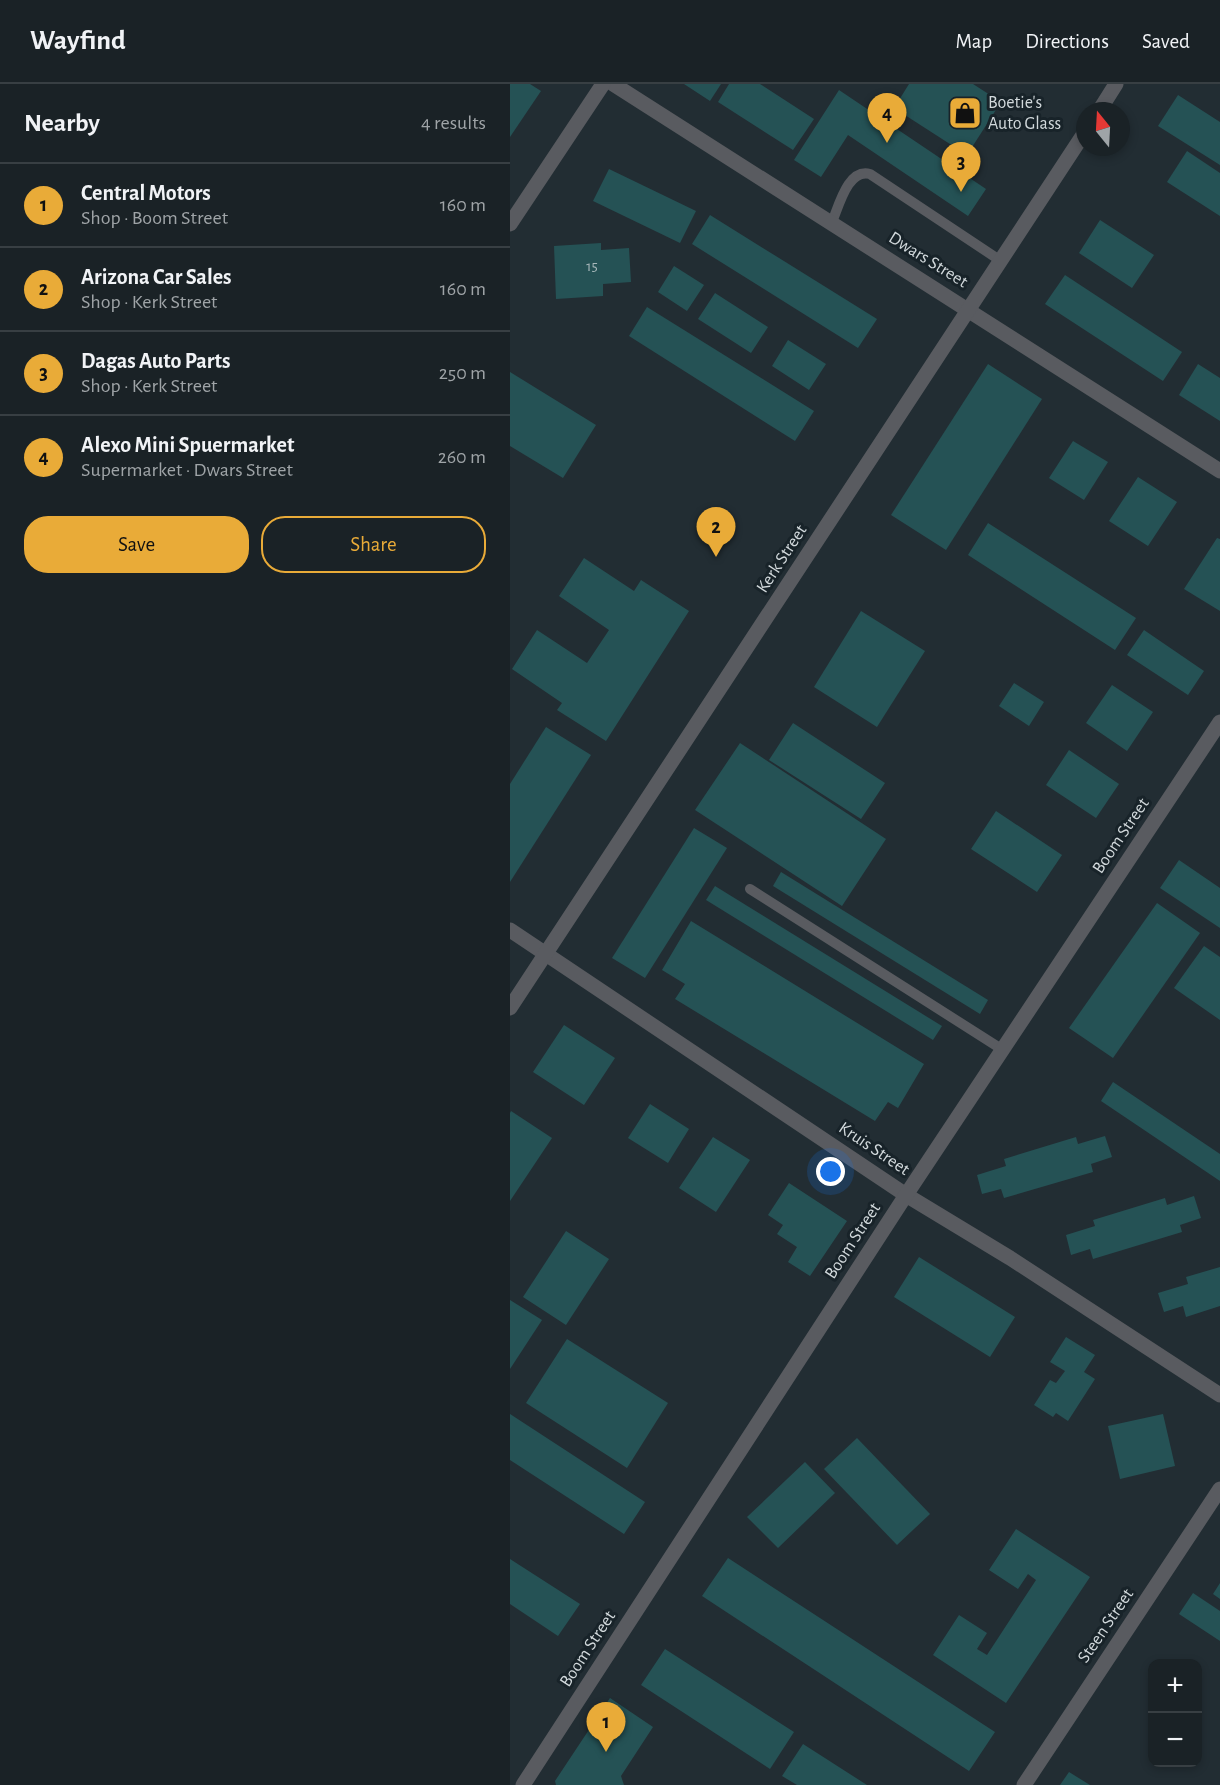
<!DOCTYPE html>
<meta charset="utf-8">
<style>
body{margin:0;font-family:"Alegreya Sans",sans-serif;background:#272f32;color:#f1f3f6}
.controls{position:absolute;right:18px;bottom:18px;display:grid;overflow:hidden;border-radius:12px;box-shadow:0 3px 9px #0003}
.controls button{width:54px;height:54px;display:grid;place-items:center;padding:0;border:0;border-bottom:2px solid #383f43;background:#1a2226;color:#f1f3f6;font:30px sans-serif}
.compass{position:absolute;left:566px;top:18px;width:54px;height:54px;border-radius:50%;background:#1a2226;box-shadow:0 3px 9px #0003;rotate:342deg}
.you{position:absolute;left:321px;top:1088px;width:21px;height:21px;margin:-15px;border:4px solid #fff;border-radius:50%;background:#1a73e8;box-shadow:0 0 0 9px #1a73e833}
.badge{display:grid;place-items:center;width:39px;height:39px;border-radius:50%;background:#e9ab38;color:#111;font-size:20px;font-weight:700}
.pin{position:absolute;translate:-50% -50px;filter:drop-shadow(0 2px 3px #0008)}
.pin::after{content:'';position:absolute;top:32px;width:21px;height:18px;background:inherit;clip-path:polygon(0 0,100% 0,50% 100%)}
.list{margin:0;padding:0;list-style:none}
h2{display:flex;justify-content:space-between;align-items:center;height:78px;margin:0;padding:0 24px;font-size:26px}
h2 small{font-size:20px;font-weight:400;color:#9fa4a7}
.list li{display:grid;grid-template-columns:39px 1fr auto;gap:18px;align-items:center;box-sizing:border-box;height:84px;padding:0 24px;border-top:2px solid #383f43}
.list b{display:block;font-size:22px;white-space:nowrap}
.list p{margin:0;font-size:20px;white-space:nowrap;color:#9fa4a7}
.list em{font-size:20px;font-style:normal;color:#9fa4a7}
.actions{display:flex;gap:12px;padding:18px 24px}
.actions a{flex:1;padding:14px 0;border:2px solid #e9ab38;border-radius:24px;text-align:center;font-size:21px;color:#e9ab38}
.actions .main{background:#e9ab38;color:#111}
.map{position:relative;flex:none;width:710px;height:1701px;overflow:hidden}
header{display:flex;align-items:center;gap:36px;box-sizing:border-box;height:84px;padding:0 30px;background:#1a2226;border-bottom:2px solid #383f43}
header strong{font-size:28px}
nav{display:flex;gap:33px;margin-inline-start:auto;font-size:21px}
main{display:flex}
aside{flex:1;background:#1a2226}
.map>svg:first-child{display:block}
.building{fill:#255255}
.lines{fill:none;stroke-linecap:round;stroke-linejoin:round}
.lane{stroke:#595b60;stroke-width:10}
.street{stroke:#595b60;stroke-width:15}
.labels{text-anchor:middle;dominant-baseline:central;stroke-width:6;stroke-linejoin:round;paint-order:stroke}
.number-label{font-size:15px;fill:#a7b7ba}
.poi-label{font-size:18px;fill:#d2d9dc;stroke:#182329;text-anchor:start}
.street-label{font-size:18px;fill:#d2d9dc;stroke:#182329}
</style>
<header>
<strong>Wayfind</strong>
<nav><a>Map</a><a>Directions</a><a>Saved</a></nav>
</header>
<main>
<aside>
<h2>Nearby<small>4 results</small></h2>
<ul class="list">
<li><span class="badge">1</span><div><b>Central Motors</b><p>Shop · Boom Street</p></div><em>160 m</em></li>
<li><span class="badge">2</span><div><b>Arizona Car Sales</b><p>Shop · Kerk Street</p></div><em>160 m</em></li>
<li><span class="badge">3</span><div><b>Dagas Auto Parts</b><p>Shop · Kerk Street</p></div><em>250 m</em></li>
<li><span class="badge">4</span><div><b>Alexo Mini Spuermarket</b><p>Supermarket · Dwars Street</p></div><em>260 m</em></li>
</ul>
<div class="actions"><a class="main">Save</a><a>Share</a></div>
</aside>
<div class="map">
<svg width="710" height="1701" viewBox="0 0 710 1701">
<rect width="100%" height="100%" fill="#222d33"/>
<!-- building -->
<g class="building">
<path d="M0 0H20L31 7 0 53Z"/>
<path d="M174 0H211L200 17Z"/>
<path d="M219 0H250L304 35 283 66 208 18Z"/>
<path d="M399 0H463L491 18 457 71 384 24Z"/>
<path d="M329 6 476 105 458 132 338 51 311 93 284 76Z"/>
<path d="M668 11 710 38V81L648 42Z"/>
<path d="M677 67 710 89V132L657 98Z"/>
<path d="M99 85 186 127 170 159 83 117Z"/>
<path d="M200 131 367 235 348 264 182 160Z"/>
<path d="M590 136 644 171 622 204 569 169Z"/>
<path d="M91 159V166L119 164 121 198 93 200V212L46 215 44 162Z"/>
<path d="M164 182 194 201 177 227 148 208Z"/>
<path d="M555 191 672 268 653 297 535 220Z"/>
<path d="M205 209 258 243 241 269 188 235Z"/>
<path d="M137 223 304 327 285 357 119 252Z"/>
<path d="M278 256 316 280 299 306 262 282Z"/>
<path d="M478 280 532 315 436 466 381 431Z"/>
<path d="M688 280 710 294V337L669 311Z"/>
<path d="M0 288 86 341 53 394 0 362Z"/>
<path d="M563 357 598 378 574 416 539 394Z"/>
<path d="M628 393 667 418 638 462 599 437Z"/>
<path d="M478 439 626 534 605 566 458 471Z"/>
<path d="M707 454 710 455V527L674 505Z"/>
<path d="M74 474 124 507 131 496 179 527 96 657 47 626 52 619 2 585 27 546 77 579 99 546 49 512Z"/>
<path d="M351 527 415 567 367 643 304 603Z"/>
<path d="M634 546 694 587 678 611 617 571Z"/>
<path d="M504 599 534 618 519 642 489 622Z"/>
<path d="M602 601 643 628 617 667 576 639Z"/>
<path d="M283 639 375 699 351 735 259 676Z"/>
<path d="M36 643 81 671 0 798V700Z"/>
<path d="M230 659 376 755 332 822 185 726Z"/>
<path d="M559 666 609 700 586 734 536 701Z"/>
<path d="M486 727 552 771 527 808 461 765Z"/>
<path d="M184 744 217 764 135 894 102 874Z"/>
<path d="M669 776 710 804V844L650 804Z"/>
<path d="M271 788 478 916 470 930 263 802Z"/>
<path d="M205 802 432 942 423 956 196 816Z"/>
<path d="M647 819 690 849 603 974 559 944Z"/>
<path d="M181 837 414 980 388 1024 378 1018 365 1037 165 915 175 900 152 886Z"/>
<path d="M694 862 710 873V936L664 904Z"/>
<path d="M54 941 105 974 74 1021 23 988Z"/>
<path d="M603 998 710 1070V1097L591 1017Z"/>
<path d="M140 1020 179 1045 158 1079 118 1054Z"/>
<path d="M1 1027 42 1054 0 1117V1029Z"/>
<path d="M595 1052 602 1073 581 1080 583 1088 494 1114 491 1105 472 1110 467 1091 496 1082 494 1075 566 1053 568 1060Z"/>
<path d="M203 1053 240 1076 206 1128 169 1104Z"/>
<path d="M279 1099 337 1137 300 1192 278 1178 287 1163 267 1150 273 1141 258 1131Z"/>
<path d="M684 1112 691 1134 670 1141 672 1148 583 1175 580 1165 561 1171 556 1151 585 1142 583 1136 655 1114 657 1121Z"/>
<path d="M56 1147 99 1175 56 1241 13 1213Z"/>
<path d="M409 1173 505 1233 480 1273 384 1213Z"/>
<path d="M710 1183V1222L676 1233 673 1222 654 1228 648 1209 678 1200 676 1193Z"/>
<path d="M0 1216 32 1236 0 1285Z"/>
<path d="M556 1253 585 1271 574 1288 585 1295 558 1337 546 1329 543 1333 524 1321 540 1296 546 1299 555 1287 540 1278Z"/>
<path d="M57 1255 158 1319 117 1384 16 1319Z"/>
<path d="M0 1330 135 1418 114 1450 0 1376Z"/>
<path d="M653 1330 665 1382 610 1395 598 1342Z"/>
<path d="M347 1354 420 1430 387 1461 314 1385Z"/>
<path d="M295 1378 325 1409 268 1464 237 1433Z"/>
<path d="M506 1445 580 1493 496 1619 423 1571 449 1531 477 1549 467 1565 477 1571 526 1496 518 1490 508 1505 479 1486Z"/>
<path d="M218 1474 485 1648 459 1687 192 1512Z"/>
<path d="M0 1475 70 1520 48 1552 0 1520Z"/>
<path d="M710 1499V1515L703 1510Z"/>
<path d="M683 1509 710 1527V1557L669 1530Z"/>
<path d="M155 1565 284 1648 260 1685 131 1601Z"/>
<path d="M100 1614 143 1643 111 1692 114 1701H46L45 1697Z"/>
<path d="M293 1660 357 1701H287L272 1692Z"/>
<path d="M559 1688 580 1701H550Z"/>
</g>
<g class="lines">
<!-- lane -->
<g class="lane">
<path d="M322 138C329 122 338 84 360 90L491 177"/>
<path d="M240 805 493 966"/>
</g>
<!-- street -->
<g class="street">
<path d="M103 0 710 387"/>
<path d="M589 27 606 0"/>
<path d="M0 140 93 0"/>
<path d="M0 846 396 1111 500 1174 710 1311"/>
<path d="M0 924 575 48"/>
<path d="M13 1701 396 1111 710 638"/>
<path d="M514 1701 710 1405"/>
</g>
</g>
<!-- icons -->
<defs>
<g id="shop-square" transform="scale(1.725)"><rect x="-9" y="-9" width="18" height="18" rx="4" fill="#e9ab38" stroke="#182329"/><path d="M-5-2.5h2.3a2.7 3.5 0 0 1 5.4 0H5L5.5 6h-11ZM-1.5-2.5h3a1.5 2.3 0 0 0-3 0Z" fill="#111"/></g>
</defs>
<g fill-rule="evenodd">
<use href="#shop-square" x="455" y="29"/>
</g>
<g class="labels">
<!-- number labels -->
<g class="number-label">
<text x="82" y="182">15</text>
</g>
<!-- poi labels -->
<g class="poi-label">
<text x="478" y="19">Boetie's<tspan x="478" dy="21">Auto Glass</tspan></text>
</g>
<!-- street labels -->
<g class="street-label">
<text transform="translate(418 176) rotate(32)">Dwars Street</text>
<text transform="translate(272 475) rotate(-57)">Kerk Street</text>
<text transform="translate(611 752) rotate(-56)">Boom Street</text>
<text transform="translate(364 1065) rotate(34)">Kruis Street</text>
<text transform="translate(343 1157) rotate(-57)">Boom Street</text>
<text transform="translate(596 1542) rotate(-56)">Steen Street</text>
<text transform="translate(78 1565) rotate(-57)">Boom Street</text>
</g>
</g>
</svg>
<div class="controls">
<button>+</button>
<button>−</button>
</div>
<svg class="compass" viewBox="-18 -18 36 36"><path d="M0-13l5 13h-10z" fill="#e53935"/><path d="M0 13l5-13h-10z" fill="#9fa4a7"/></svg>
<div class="you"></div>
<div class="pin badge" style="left:96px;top:1668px">1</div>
<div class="pin badge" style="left:206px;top:473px">2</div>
<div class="pin badge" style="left:451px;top:108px">3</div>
<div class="pin badge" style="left:377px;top:59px">4</div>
</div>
</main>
